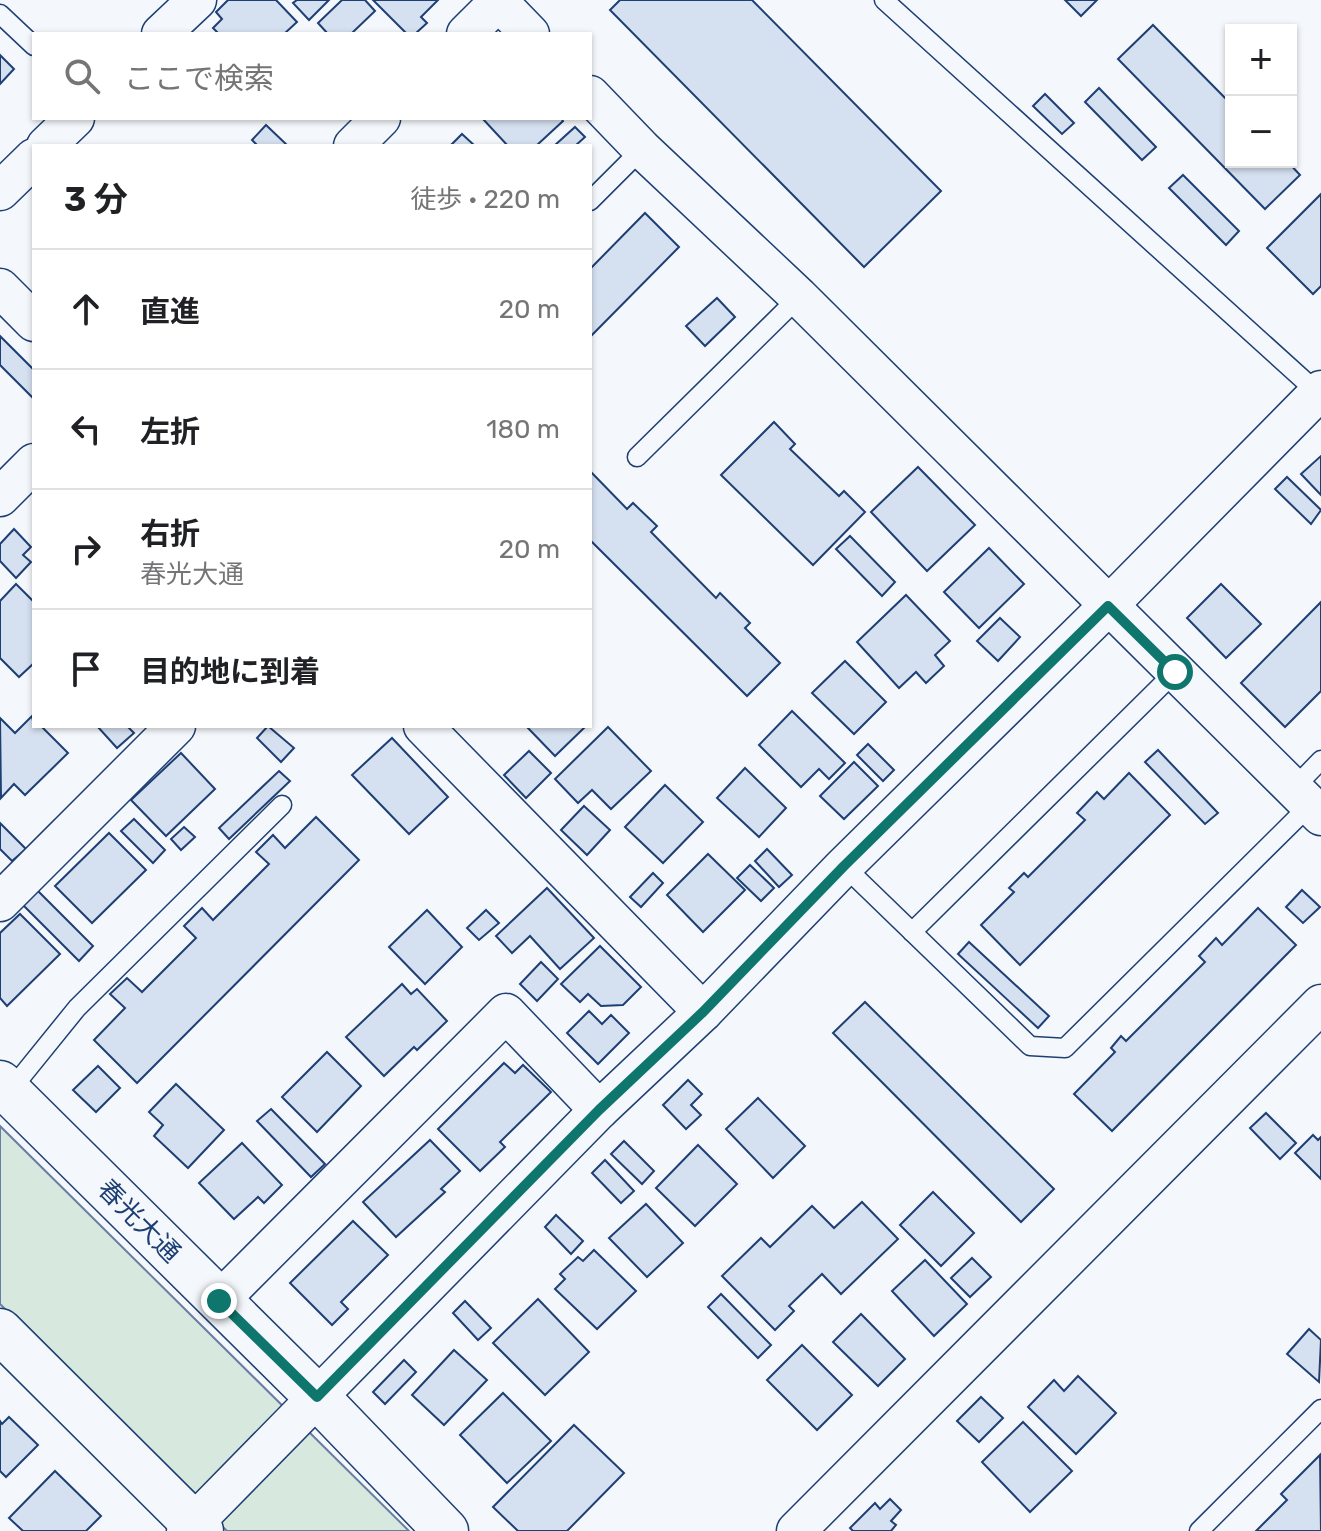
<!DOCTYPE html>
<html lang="ja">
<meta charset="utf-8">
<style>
body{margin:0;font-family:Rubik,"Noto Sans JP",sans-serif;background:#f2f2f2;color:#202124}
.controls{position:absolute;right:24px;top:24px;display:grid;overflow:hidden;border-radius:0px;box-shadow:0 2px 6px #0004}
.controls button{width:72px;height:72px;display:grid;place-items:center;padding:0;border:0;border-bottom:2px solid #e0e0e0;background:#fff;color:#202124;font:40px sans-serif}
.stop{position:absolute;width:24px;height:24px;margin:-18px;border:6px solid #0f766e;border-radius:50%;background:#fff}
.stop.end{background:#0f766e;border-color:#fff;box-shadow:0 2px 8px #0008}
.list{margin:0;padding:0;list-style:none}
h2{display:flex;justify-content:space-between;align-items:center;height:104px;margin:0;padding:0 32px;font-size:34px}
h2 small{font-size:26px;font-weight:400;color:#757577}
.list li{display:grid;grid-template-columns:52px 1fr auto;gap:24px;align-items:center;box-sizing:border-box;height:120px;padding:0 32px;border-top:2px solid #e0e0e0}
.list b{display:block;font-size:30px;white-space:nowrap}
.list p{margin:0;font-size:26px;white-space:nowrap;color:#757577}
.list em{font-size:26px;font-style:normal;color:#757577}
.icon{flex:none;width:44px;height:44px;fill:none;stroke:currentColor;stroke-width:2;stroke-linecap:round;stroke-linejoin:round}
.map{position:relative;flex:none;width:1321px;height:1531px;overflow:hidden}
.search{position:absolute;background:#fff;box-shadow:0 2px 6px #0004;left:32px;top:32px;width:560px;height:88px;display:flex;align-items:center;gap:20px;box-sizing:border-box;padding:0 28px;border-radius:0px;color:#757577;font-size:30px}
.panel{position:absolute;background:#fff;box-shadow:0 2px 6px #0004;left:32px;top:144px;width:560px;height:584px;border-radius:0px}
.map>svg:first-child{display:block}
.green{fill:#d7e8df;stroke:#687fa3;stroke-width:2}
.building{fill:#d5e0f0;stroke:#1d3f73;stroke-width:2}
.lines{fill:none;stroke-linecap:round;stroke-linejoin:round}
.service-casing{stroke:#1d3f73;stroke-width:21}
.minor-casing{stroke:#1d3f73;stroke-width:41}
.tertiary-casing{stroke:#1d3f73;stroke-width:47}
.service{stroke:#f4f7fb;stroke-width:18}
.minor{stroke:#f4f7fb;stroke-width:38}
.tertiary{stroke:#f4f7fb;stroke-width:44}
.route{stroke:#0f766e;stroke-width:10}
.labels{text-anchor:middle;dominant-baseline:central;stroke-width:6;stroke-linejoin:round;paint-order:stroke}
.street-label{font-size:26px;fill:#1d3f73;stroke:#f4f7fb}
</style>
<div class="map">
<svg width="1321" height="1531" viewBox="0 0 1321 1531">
<rect width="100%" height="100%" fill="#f4f7fb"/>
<!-- green -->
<path class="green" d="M0 1126 409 1531H227L0 1304Z"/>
<!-- building -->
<g class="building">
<path d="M228 0H276L297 22 284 34H219L213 28 222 19 216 12Z"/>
<path d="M297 0H329L309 20 293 3Z"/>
<path d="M342 0H365L375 11 351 34H328L318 23Z"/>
<path d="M373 0H438L421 17 427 23 415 34H407Z"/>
<path d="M620 0H752L941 191 864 267 610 10Z"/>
<path d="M1065 0H1097L1081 16Z"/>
<path d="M1153 25 1231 104V162H1288L1300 175 1265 209 1118 59Z"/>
<path d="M0 55 14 69 0 84Z"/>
<path d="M1099 88 1156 147 1142 160 1085 102Z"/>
<path d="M1045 94 1074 123 1062 134 1033 106Z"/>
<path d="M482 118H561L563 121 536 146H508Z"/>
<path d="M266 125 288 146H258L252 140Z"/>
<path d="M575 127 585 137 575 146H554Z"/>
<path d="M462 134 475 146H450Z"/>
<path d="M1183 175 1239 231 1226 245 1169 188Z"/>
<path d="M1321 194V286L1313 294 1267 248Z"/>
<path d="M645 213 679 247 590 337V269Z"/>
<path d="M717 298 735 317 705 346 686 326Z"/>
<path d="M0 336 34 370V399L0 365Z"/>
<path d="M774 422 795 444 790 449 839 496 844 491 865 512 813 565 721 475Z"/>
<path d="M1321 456V495L1301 474Z"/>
<path d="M918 467 975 525 927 571 871 512Z"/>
<path d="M590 471 627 509 633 503 657 526 651 532 716 598 720 593 750 623 745 628 780 663 747 696 590 540Z"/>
<path d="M1287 477 1321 510 1311 524 1275 489Z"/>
<path d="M14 529 31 547 23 555 31 562 16 578 0 561V544Z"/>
<path d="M850 536 895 582 882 596 836 549Z"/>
<path d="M989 548 1024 584 979 628 944 592Z"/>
<path d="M16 584 34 602V663L19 677 0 658V601Z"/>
<path d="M1221 584 1261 624 1226 658 1187 618Z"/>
<path d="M906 595 950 641 935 655 944 666 926 683 916 672 899 688 857 642Z"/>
<path d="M1321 602V691L1285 727 1241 683Z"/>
<path d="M1000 618 1020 637 998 661 977 641Z"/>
<path d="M845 661 886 702 854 734 812 693Z"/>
<path d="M792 711 845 763 829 779 819 769 801 787 759 745Z"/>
<path d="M32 716 34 726H41L68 753 25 795 14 784 1 798 0 718 15 733Z"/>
<path d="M97 726H127L134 733 117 748Z"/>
<path d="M268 726 294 748 281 762 257 738Z"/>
<path d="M526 726H586L555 756Z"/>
<path d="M608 727 651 771 611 809 592 790 578 803 555 779Z"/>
<path d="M392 738 448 797 409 834 352 775Z"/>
<path d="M868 744 894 770 883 781 857 755Z"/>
<path d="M1158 750 1218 813 1205 824 1145 762Z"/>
<path d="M529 751 551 773 526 798 504 775Z"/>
<path d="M181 753 215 789 166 836 131 800Z"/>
<path d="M854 762 878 786 844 819 820 796Z"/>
<path d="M745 768 786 808 759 837 717 798Z"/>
<path d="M279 771 290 781 229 839 219 828Z"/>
<path d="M1129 773 1170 815 1020 965 981 925 1014 892 1009 888 1024 873 1028 877 1085 820 1077 813 1097 792 1104 799Z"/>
<path d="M665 785 703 822 663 863 625 827Z"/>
<path d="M584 806 610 830 587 855 561 830Z"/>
<path d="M316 817 359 860 137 1083 94 1040 125 1008 110 994 127 978 142 992 196 938 184 926 202 908 213 920 269 864 256 852 273 835 285 848Z"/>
<path d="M134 819 165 850 153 863 121 831Z"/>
<path d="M0 823 26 849 12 861 0 849Z"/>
<path d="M184 827 195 837 181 850 171 839Z"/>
<path d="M109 833 146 870 92 923 55 886Z"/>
<path d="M767 849 792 875 779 887 755 861Z"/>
<path d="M708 854 745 890 703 932 667 895Z"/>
<path d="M750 865 774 888 761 901 737 878Z"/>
<path d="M653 873 663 883 641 907 630 897Z"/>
<path d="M547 888 594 938 560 969 530 936 512 953 496 936Z"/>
<path d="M1302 890 1320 907 1303 923 1286 907Z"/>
<path d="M38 891 93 946 79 961 23 905Z"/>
<path d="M1258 908 1296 945 1112 1131 1074 1094 1115 1052 1111 1048 1121 1036 1126 1041 1205 962 1199 956 1216 938 1222 945Z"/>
<path d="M427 910 462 947 425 984 389 947Z"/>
<path d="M486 910 499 923 479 940 467 928Z"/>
<path d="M20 914 60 954 7 1006 0 998V933Z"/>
<path d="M969 942 1049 1016 1038 1028 958 954Z"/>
<path d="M600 946 641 987 623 1005 601 1006 588 994 580 1002 561 984Z"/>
<path d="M541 962 558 979 537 1001 520 984Z"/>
<path d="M402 984 411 994 417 989 447 1021 417 1050 414 1047 384 1076 346 1037Z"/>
<path d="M865 1002 1054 1189 1021 1222 833 1033Z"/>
<path d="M589 1011 602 1024 611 1015 629 1033 598 1064 567 1033Z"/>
<path d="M327 1052 361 1086 317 1132 282 1097Z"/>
<path d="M504 1063 515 1073 523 1065 551 1092 500 1142 505 1147 480 1171 438 1129Z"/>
<path d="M98 1066 120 1088 96 1112 73 1090Z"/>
<path d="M688 1080 702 1094 691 1105 701 1115 686 1129 663 1105Z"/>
<path d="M176 1084 224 1130 188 1168 154 1136 163 1125 149 1112Z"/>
<path d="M758 1098 805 1146 773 1178 726 1129Z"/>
<path d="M271 1109 325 1164 311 1177 257 1121Z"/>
<path d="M1266 1113 1296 1143 1280 1159 1250 1128Z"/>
<path d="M1313 1135 1318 1140 1321 1137V1179L1295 1153Z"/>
<path d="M430 1140 460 1171 441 1189 445 1192 396 1237 363 1202Z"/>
<path d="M624 1141 654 1171 642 1184 611 1154Z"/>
<path d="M242 1143 282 1185 264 1203 258 1197 234 1219 199 1183Z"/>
<path d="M698 1145 737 1184 695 1226 656 1188Z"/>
<path d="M605 1160 634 1191 621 1203 592 1173Z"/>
<path d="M933 1192 974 1233 941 1266 900 1225Z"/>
<path d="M862 1202 898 1239 841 1294 822 1274 789 1306 794 1311 775 1330 722 1276 761 1238 770 1247 812 1206 834 1228Z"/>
<path d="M646 1204 683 1243 647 1277 609 1238Z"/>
<path d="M556 1215 583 1241 571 1254 545 1227Z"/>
<path d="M353 1221 388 1255 341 1302 348 1309 332 1325 290 1283Z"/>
<path d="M594 1250 636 1291 597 1329 555 1289 565 1279 560 1274 578 1257 583 1261Z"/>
<path d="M972 1258 991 1277 970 1297 951 1278Z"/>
<path d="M925 1260 967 1304 934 1336 892 1291Z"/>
<path d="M721 1294 771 1345 758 1358 708 1307Z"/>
<path d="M538 1299 589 1352 545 1395 493 1343Z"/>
<path d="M465 1301 491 1328 478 1340 453 1313Z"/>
<path d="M861 1314 905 1359 878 1386 833 1342Z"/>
<path d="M1309 1329 1321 1340 1319 1382 1287 1354Z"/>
<path d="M802 1345 852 1395 817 1430 767 1380Z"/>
<path d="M454 1350 487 1380 444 1425 412 1395Z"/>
<path d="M404 1360 416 1372 385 1404 373 1392Z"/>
<path d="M1078 1376 1116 1413 1076 1454 1028 1407 1054 1380 1064 1391Z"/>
<path d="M503 1393 551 1441 507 1483 460 1435Z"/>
<path d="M981 1397 1003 1418 979 1442 957 1421Z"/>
<path d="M9 1417 38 1445 6 1477 0 1471V1421L2 1424Z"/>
<path d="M1023 1422 1072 1471 1030 1512 982 1462Z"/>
<path d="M574 1425 624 1473 567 1531H518L493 1507Z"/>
<path d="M1320 1455 1321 1531H1256L1287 1500 1281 1494Z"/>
<path d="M55 1471 101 1516 86 1531H23L9 1518Z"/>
<path d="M890 1499 901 1510 891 1521 896 1525 891 1531H853L850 1528 875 1503 880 1509Z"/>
</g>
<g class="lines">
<!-- service casing -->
<g class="service-casing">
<g id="service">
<path d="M884 0 1318 393"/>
<path d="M0 14 34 46"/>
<path d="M590 201 642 149"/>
<path d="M637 457 799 297"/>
<path d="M1293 789 1321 760"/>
<path d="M844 866 1030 1046 1065 1048 1310 805"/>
<path d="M912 932 1175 672"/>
<path d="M9 1092 77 1008 282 805"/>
<path d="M1199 1531 1321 1409"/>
</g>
</g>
<!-- minor casing -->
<g class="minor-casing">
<g id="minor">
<path d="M497 0 530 34"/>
<path d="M161 34 197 0"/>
<path d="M466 34 500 0"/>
<path d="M590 95 642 149 799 297 1321 816"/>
<path d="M46 146 75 118"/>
<path d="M353 146 381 118"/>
<path d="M0 191 34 158"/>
<path d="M0 288 34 322"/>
<path d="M0 497 34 463"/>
<path d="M423 726 703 1012"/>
<path d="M0 902 176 726"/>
<path d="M219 1301 506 1013 599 1110"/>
<path d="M186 1531 599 1110 703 1012 844 866 1108 606 1321 390"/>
<path d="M796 1531 1321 1004"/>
</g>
</g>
<!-- tertiary casing -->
<g class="tertiary-casing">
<g id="tertiary">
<path d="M0 1083 317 1397 446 1531"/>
<path d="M0 1331 201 1531"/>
</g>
</g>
<!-- service -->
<use href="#service" class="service"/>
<!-- minor -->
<use href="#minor" class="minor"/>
<!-- tertiary -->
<use href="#tertiary" class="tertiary"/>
</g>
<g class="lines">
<!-- route -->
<path class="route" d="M219 1301 317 1397 599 1110 703 1012 844 866 1108 606 1175 672"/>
</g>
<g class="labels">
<!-- street labels -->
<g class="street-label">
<text transform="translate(139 1221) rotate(45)">春光大通</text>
</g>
</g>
</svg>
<div class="controls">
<button>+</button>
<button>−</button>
</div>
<div class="stop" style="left:1175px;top:672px"></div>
<div class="stop end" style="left:219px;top:1301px"></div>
<div class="search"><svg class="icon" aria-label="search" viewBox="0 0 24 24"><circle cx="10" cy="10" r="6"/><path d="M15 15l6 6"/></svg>ここで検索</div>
<section class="panel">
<h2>3 分<small>徒歩 · 220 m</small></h2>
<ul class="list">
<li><svg class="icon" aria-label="ahead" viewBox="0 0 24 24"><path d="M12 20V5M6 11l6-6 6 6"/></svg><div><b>直進</b></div><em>20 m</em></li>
<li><svg class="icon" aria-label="left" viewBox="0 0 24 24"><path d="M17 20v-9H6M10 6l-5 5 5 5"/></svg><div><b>左折</b></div><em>180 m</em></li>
<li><svg class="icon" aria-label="right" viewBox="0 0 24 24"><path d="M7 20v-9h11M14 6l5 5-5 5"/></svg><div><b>右折</b><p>春光大通</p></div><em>20 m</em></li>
<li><svg class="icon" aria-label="arrive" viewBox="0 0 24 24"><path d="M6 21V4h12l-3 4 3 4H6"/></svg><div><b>目的地に到着</b></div></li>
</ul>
</section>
</div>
